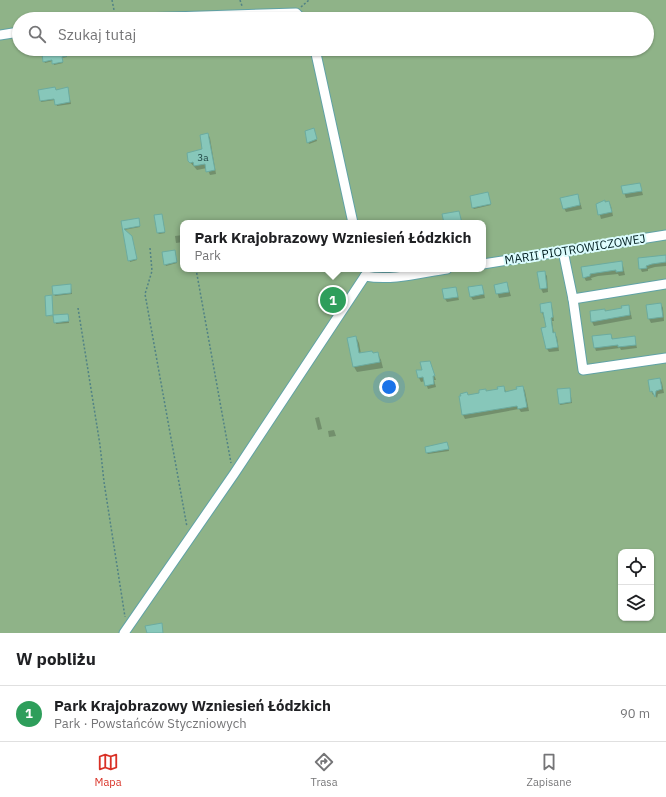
<!DOCTYPE html>
<html lang="pl">
<meta charset="utf-8">
<style>
body{margin:0;font-family:"IBM Plex Sans",sans-serif;background:#f2f2f2;color:#202124}
.controls{position:absolute;right:12px;bottom:12px;display:grid;overflow:hidden;border-radius:8px;box-shadow:0 1px 3px #0004}
.controls button{width:36px;height:36px;display:grid;place-items:center;padding:0;border:0;border-bottom:1px solid #e0e0e0;background:#fff;color:#202124;font:20px sans-serif}
.you{position:absolute;left:389px;top:387px;width:14px;height:14px;margin:-10px;border:3px solid #fff;border-radius:50%;background:#1a73e8;box-shadow:0 0 0 6px #1a73e833}
.badge{display:grid;place-items:center;width:26px;height:26px;border-radius:50%;background:#d93025;color:#fff;font-size:13px;font-weight:700}
.pin{position:absolute;translate:-50% -50%;border:2px solid #fff;box-shadow:0 1px 4px #0006}
.popup{position:absolute;left:180px;top:220px;width:306px;height:52px;box-sizing:border-box;display:grid;place-content:center;border-radius:8px;background:#fff;filter:drop-shadow(0 1px 3px #0005);font-size:13px;white-space:nowrap;color:#757577}
.popup b{font-size:15px;color:#202124}
.popup::after{content:'';position:absolute;left:50%;top:100%;margin-left:-8px;border:8px solid transparent;border-top-color:#fff}
.list{margin:0;padding:0;list-style:none}
h2{display:flex;justify-content:space-between;align-items:center;height:52px;margin:0;padding:0 16px;font-size:17px}
h2 small{font-size:13px;font-weight:400;color:#757577}
.list li{display:grid;grid-template-columns:26px 1fr auto;gap:12px;align-items:center;box-sizing:border-box;height:56px;padding:0 16px;border-top:1px solid #e0e0e0}
.list b{display:block;font-size:15px;white-space:nowrap}
.list p{margin:0;font-size:13px;white-space:nowrap;color:#757577}
.list em{font-size:13px;font-style:normal;color:#757577}
.icon{flex:none;width:22px;height:22px;fill:none;stroke:currentColor;stroke-width:2;stroke-linecap:round;stroke-linejoin:round}
.map{position:relative;flex:none;width:666px;height:633px;overflow:hidden}
.search{position:absolute;background:#fff;box-shadow:0 1px 3px #0004;left:12px;right:12px;top:12px;height:44px;display:flex;align-items:center;gap:10px;box-sizing:border-box;padding:0 14px;border-radius:22px;color:#757577;font-size:15px}
.sheet{height:108px;background:#fff}
nav{display:flex;justify-content:space-around;align-items:center;box-sizing:border-box;height:56px;border-top:1px solid #e0e0e0;background:#fff;font-size:11px;color:#757577}
nav a{display:grid;justify-items:center;gap:2px}
nav .on{color:#d93025}
.map>svg:first-child{display:block}
.green{fill:#8fb388;fill-rule:evenodd}
.shadow{fill:#0003}
.building{fill:#87c7ba;stroke:#6cab9f}
.lines{fill:none;stroke-linecap:round;stroke-linejoin:round}
.minor-casing{stroke:#60a2a6;stroke-width:11}
.path{stroke:#518285;stroke-width:1.5;stroke-dasharray:2 2;stroke-linecap:butt}
.minor{stroke:#fff;stroke-width:9}
.labels{text-anchor:middle;dominant-baseline:central;stroke-width:4;stroke-linejoin:round;paint-order:stroke}
.number-label{font-size:10px;fill:#234846}
.street-label{font-size:12px;fill:#021e20;stroke:#dbfcfd}
</style>
<div class="map">
<svg width="666" height="633" viewBox="0 0 666 633">
<rect width="100%" height="100%" fill="#9de1e5"/>
<!-- green -->
<path class="green" d="M0 0H666V633H0ZM19 19H647V49H19ZM183 223H483V269H183ZM621 552H651V618H621Z"/>
<!-- shadow -->
<g class="shadow">
<path d="M66 52 67 57 62 58 63 63 54 65 53 61 45 63 44 61Z"/>
<path d="M68 90 71 104 57 106 55 100 41 102V101L56 91Z"/>
<path d="M314 131 317 141 309 144 308 142Z"/>
<path d="M208 134 210 138 216 174 210 175 207 168 197 170 189 161 204 150Z"/>
<path d="M640 184 643 195 626 198 622 187Z"/>
<path d="M488 195 491 205 474 209 473 208Z"/>
<path d="M578 195 582 209 566 212 564 208Z"/>
<path d="M605 201 606 203 609 202 611 206 613 216 601 219 597 204Z"/>
<path d="M162 215 165 233 159 234 158 233Z"/>
<path d="M139 221 140 227 124 230 132 239 137 260 130 262 122 222Z"/>
<path d="M183 235V242L176 243 175 236Z"/>
<path d="M175 252 177 263 166 266 165 264Z"/>
<path d="M666 255V266L655 267 648 269V271L642 272 640 268Z"/>
<path d="M621 262 623 266 625 275 619 276 618 274 598 276 591 278 592 280 586 281 584 277 582 268Z"/>
<path d="M544 272 547 276 548 292 543 293 541 289Z"/>
<path d="M507 283 511 296 499 298 495 285Z"/>
<path d="M481 286 483 289 485 298 473 300 471 297Z"/>
<path d="M71 287 72 294 55 296 54 294Z"/>
<path d="M456 288 459 300 447 302 445 299Z"/>
<path d="M550 303 552 307 554 321H552L554 334 557 337 559 351 549 352 547 349V328L542 312Z"/>
<path d="M661 304 663 308 664 321 651 323 649 319 647 306Z"/>
<path d="M628 306 630 310 632 319 594 326 592 322 591 312 605 310 606 312 623 309Z"/>
<path d="M68 315 69 323 56 324 55 316 48 317Z"/>
<path d="M611 335 613 340 634 337 637 348 621 350 620 348 596 351 595 348Z"/>
<path d="M356 337 359 343 361 354H378L381 360 383 368 357 372 354 367Z"/>
<path d="M430 362 436 380H434L436 387 428 389 425 381 421 382 419 378 418 371 423 370Z"/>
<path d="M660 379 662 383 664 393 658 394 657 398 655 395H653L651 391Z"/>
<path d="M504 387 506 392 518 390 523 387 525 391 529 411 521 412 519 409 465 419 463 415 460 397 499 390Z"/>
<path d="M570 390 572 403 560 405V403Z"/>
<path d="M319 417 322 429 318 430 315 418Z"/>
<path d="M334 430 336 436 329 437 328 431Z"/>
<path d="M448 445 449 451 428 454 427 453 426 447Z"/>
</g>
<!-- building -->
<g class="building">
<path d="M59 49H66L67 56 62 57 63 62 52 64V60L43 62 42 54 48 53V51Z"/>
<path d="M55 87 56 90 68 87 70 102 55 105 54 99 40 101 38 90Z"/>
<path d="M314 128 317 139 307 143 305 131Z"/>
<path d="M208 133 215 170 206 172 205 164 194 166 193 162 190 163 188 161 187 153 202 149 200 135Z"/>
<path d="M640 183 642 191 623 194 621 186Z"/>
<path d="M488 192 491 204 472 208 470 196Z"/>
<path d="M578 194 580 205 563 209 560 198Z"/>
<path d="M605 200V202L609 201 612 212 598 215 596 204Z"/>
<path d="M459 211 462 223H444L442 214Z"/>
<path d="M162 214 165 232 157 233 154 215Z"/>
<path d="M139 218 140 226 124 229 132 236 137 259 128 261 121 221Z"/>
<path d="M175 250 177 262 164 265 162 252Z"/>
<path d="M666 255V262L652 264 646 266 647 268 639 269 638 258Z"/>
<path d="M622 261 623 271 616 272V270L596 273 590 274V276L583 278 581 267Z"/>
<path d="M545 271 547 288 540 289 537 272Z"/>
<path d="M507 282 509 292 496 294 494 285Z"/>
<path d="M71 284V293L53 295 52 286Z"/>
<path d="M482 285 484 294 470 297 468 287Z"/>
<path d="M456 287 458 297 444 299 442 289Z"/>
<path d="M52 295 53 315 46 316 45 296Z"/>
<path d="M551 302 553 317 551 318 553 333 555 332 558 347 546 349 541 328 546 327 543 312 541 313 540 304Z"/>
<path d="M661 303 663 317 648 319 646 305Z"/>
<path d="M629 305 630 315 591 322 590 311 605 309V311L622 308 621 306Z"/>
<path d="M68 314 69 321 54 323 53 315Z"/>
<path d="M611 334 612 339 635 336 636 345 618 347V345L594 348 592 336Z"/>
<path d="M356 336 359 353 372 351 373 353 378 352 380 362 353 367 347 338Z"/>
<path d="M430 361 435 376H433L434 384 425 386 423 377 418 378 416 370H422L420 362Z"/>
<path d="M660 378 662 389 656 391 655 397 652 391 650 392 648 380Z"/>
<path d="M504 386 505 392 517 389 516 387 523 386 527 407 518 409 517 406 462 415 459 396H461L460 394 467 392 468 395 479 393V390L486 389V391L498 389 497 387Z"/>
<path d="M570 388 571 402 559 404 557 389Z"/>
<path d="M447 442 449 449 426 453 425 447Z"/>
<path d="M162 623 163 633H147L145 626Z"/>
</g>
<g class="lines">
<!-- minor casing -->
<g class="minor-casing">
<g id="minor">
<path d="M108 19 296 13 302 19"/>
<path d="M0 35 19 32"/>
<path d="M315 49 353 223"/>
<path d="M563 251 573 299 583 370 666 358"/>
<path d="M483 264 666 235"/>
<path d="M365 276C392 281 420 273 447 269"/>
<path d="M573 299 666 284"/>
<path d="M124 633 234 474 365 276"/>
</g>
</g>
<!-- path -->
<g class="path">
<path d="M112 0 114 10"/>
<path d="M240 0 242 6"/>
<path d="M301 7 309 0"/>
<path d="M150 248 152 271 145 294 187 527"/>
<path d="M196 269 231 463"/>
<path d="M78 308 100 445 104 482 125 617"/>
</g>
<!-- minor -->
<use href="#minor" class="minor"/>
</g>
<g class="labels">
<!-- number labels -->
<g class="number-label">
<text x="203" y="157">3a</text>
</g>
<!-- street labels -->
<g class="street-label">
<text transform="translate(575 249) rotate(-9)">MARII PIOTROWICZOWEJ</text>
</g>
</g>
</svg>
<div class="controls">
<button><svg class="icon" aria-label="locate" viewBox="0 0 24 24"><circle cx="12" cy="12" r="6"/><path d="M12 2v4M12 18v4M2 12h4M18 12h4"/></svg></button>
<button><svg class="icon" aria-label="layers" viewBox="0 0 24 24"><path d="M12 4l9 5-9 5-9-5zM3 14l9 5 9-5"/></svg></button>
</div>
<div class="you"></div>
<div class="pin badge" style="left:333px;top:300px;background:#2e9e5b">1</div>
<div class="popup"><b>Park Krajobrazowy Wzniesień Łódzkich</b>Park</div>
<div class="search"><svg class="icon" aria-label="search" viewBox="0 0 24 24"><circle cx="10" cy="10" r="6"/><path d="M15 15l6 6"/></svg>Szukaj tutaj</div>
</div>
<section class="sheet">
<h2>W pobliżu<small></small></h2>
<ul class="list">
<li><span class="badge" style="background:#2e9e5b">1</span><div><b>Park Krajobrazowy Wzniesień Łódzkich</b><p>Park · Powstańców Styczniowych</p></div><em>90 m</em></li>
</ul>
</section>
<nav>
<a class="on"><svg class="icon" aria-label="map" viewBox="0 0 24 24"><path d="M3 6l6-2 6 2 6-2v14l-6 2-6-2-6 2zM9 4v14M15 6v14"/></svg>Mapa</a>
<a><svg class="icon" aria-label="directions" viewBox="0 0 24 24"><path d="M12 3l9 9-9 9-9-9zM9 14v-3h6M13 9l2 2-2 2"/></svg>Trasa</a>
<a><svg class="icon" aria-label="saved" viewBox="0 0 24 24"><path d="M7 4h10v16l-5-4-5 4z"/></svg>Zapisane</a>
</nav>
